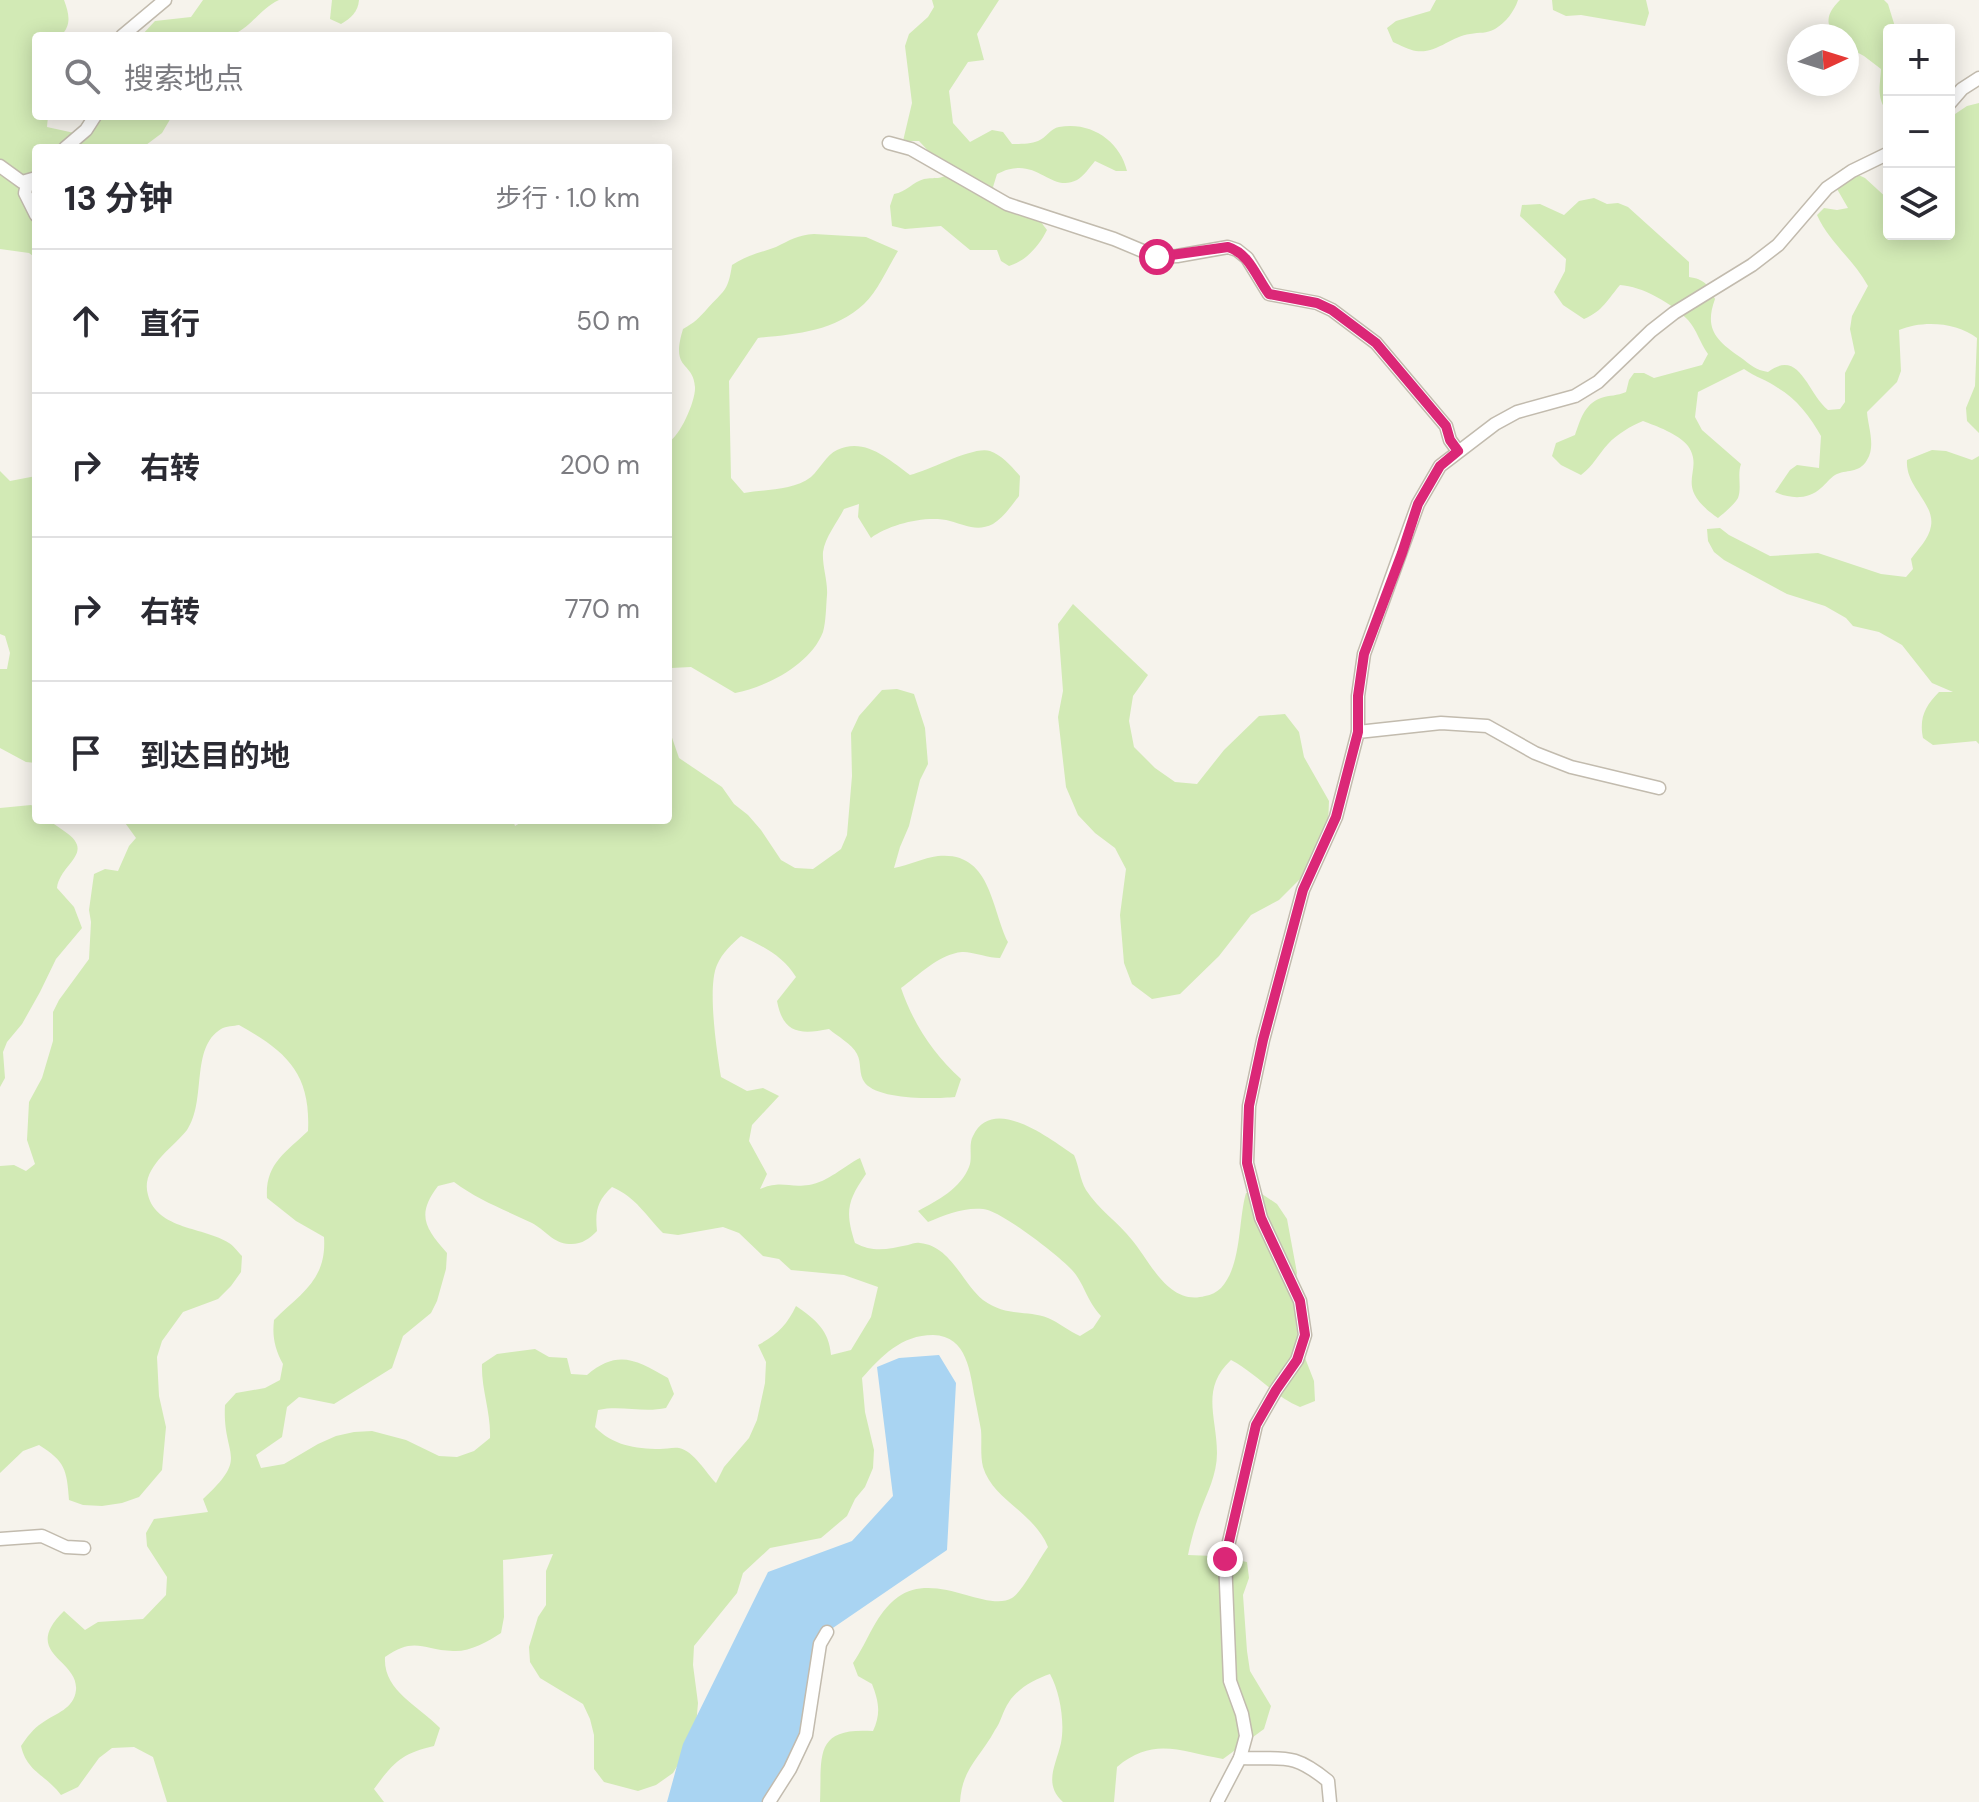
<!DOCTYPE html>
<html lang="zh">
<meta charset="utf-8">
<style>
body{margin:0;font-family:"DM Sans","Noto Sans SC",sans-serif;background:#f2f2f3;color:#2b2b33}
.controls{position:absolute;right:24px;top:24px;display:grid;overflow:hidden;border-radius:8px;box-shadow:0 4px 20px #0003}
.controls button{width:72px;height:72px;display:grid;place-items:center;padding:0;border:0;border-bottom:2px solid #e1e1e2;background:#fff;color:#2b2b33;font:40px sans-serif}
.compass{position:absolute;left:1787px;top:24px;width:72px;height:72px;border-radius:50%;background:#fff;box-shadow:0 4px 20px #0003;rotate:86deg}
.stop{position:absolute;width:24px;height:24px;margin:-18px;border:6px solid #db2777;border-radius:50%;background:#fff}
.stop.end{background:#db2777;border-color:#fff;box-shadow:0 2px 8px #0008}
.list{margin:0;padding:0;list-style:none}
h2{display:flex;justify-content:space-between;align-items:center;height:104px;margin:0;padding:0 32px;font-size:34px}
h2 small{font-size:26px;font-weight:400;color:#7c7c81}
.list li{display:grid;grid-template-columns:52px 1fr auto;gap:24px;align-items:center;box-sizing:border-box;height:144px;padding:0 32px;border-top:2px solid #e1e1e2}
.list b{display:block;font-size:30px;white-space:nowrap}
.list em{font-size:26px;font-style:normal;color:#7c7c81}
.icon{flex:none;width:44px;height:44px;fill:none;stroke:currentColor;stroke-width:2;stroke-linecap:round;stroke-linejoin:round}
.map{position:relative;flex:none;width:1979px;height:1802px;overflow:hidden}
.search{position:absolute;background:#fff;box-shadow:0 4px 20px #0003;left:32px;top:32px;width:640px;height:88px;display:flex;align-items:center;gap:20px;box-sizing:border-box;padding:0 28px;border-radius:8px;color:#7c7c81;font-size:30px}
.panel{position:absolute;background:#fff;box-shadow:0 4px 20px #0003;left:32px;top:144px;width:640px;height:680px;border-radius:8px}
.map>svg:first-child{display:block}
.green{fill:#d2eab5;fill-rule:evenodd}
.water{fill:#a9d4f2}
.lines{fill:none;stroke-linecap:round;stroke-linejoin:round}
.minor-casing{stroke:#c2bbae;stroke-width:15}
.minor{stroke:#fff;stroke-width:12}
.route{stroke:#db2777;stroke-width:10}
</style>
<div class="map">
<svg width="1979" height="1802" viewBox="0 0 1979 1802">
<rect width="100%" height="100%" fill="#f6f3ec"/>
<!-- green -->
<g class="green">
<path d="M0 0H64C69 14 72 24 61 36H36V116H48L47 127 79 134 96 116H172L162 133 142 148H36V258L29 253 0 249Z"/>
<path d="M203 0H279C261 8 252 26 234 34 218 41 162 36 141 36L155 21 191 17Z"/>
<path d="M332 0H359C358 12 351 18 341 24L330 19Z"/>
<path d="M932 0H999L977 34 984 60 968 62 949 91 953 123 970 142 992 130 1003 132 1012 144C1020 144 1031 144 1038 141 1046 138 1051 128 1059 127 1091 121 1120 141 1127 171H1116L1095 161C1090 167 1083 177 1077 180 1049 194 1037 153 997 174L993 187 1000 198 1034 213 1047 230C1039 246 1026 261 1009 266L1001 261 997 250H970L941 226 905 229 892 226 890 206 894 194C906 192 913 182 924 179 936 177 937 180 950 174L919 141H903L912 103 905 46 909 34 928 17 934 7Z"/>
<path d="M1436 0H1518C1514 12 1506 22 1495 29 1486 34 1480 32 1470 34 1452 36 1436 54 1416 51 1409 50 1400 45 1393 42L1387 28 1396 21 1430 11Z"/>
<path d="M1552 0H1646L1649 13 1645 26 1581 15 1566 16 1553 10Z"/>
<path d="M1840 0H1884L1888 4 1896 30H1889V114C1876 99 1880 87 1881 69L1864 56 1847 47V36H1835C1824 22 1828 12 1840 0Z"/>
<path d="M1979 103V433L1967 421 1966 408 1975 386 1977 338C1957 322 1922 320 1899 330L1901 371 1897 382 1867 412C1868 427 1876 446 1867 460 1859 474 1846 469 1835 475 1829 479 1826 484 1821 488 1808 500 1790 499 1775 492L1790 470 1797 465 1819 468 1821 436C1811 418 1796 398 1778 388 1767 380 1755 377 1744 369L1698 392 1695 417 1702 430 1741 464C1737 475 1742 487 1738 498 1734 505 1724 513 1718 518 1670 485 1706 472 1688 446 1679 434 1656 426 1643 421 1631 426 1617 434 1608 444 1598 455 1593 466 1581 475L1561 465 1552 456 1556 443 1575 435C1580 421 1584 404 1601 398 1610 395 1617 396 1626 392L1629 380 1634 373H1644L1654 378 1702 365 1708 354C1700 343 1697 330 1688 320 1673 304 1642 286 1620 285 1608 299 1603 311 1584 319L1563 305 1554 292 1565 271 1566 259 1520 216 1522 205 1540 204 1564 215 1579 201 1594 198 1607 204 1618 203 1628 207 1689 262V277C1704 279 1709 285 1715 299 1704 329 1716 340 1740 357 1751 365 1755 370 1768 372 1800 348 1807 393 1828 410L1840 409 1845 402V373L1855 353 1850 329 1852 316 1868 286C1854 260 1829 242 1817 215L1824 208 1837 210 1848 208 1837 189 1836 175 1843 168 1865 178 1889 200V234H1949V118L1967 106Z"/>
<path d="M814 234 866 237 898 251C888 267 878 291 864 304 834 332 795 334 758 338L729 381 731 478 744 493C765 489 793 491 811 477 820 469 826 455 837 450 865 437 888 459 910 475 931 470 973 446 990 451 1002 455 1012 467 1020 476L1019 496C1012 505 1003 518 993 524 977 532 965 525 950 521 927 515 890 524 871 538L858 517 859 504 844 509C837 523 825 537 823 552 822 566 828 581 827 595 826 606 826 622 823 632 811 664 767 687 735 693L691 667 671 668 668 676V442C680 437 696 400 695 387 693 360 670 372 683 329 694 323 699 318 707 309 724 290 728 292 732 265 747 255 760 253 776 247 790 240 798 235 814 234Z"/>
<path d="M1932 450 1946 451 1972 460 1979 456V744L1976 741 1933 745 1923 738C1919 718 1925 706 1939 692H1953L1932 683 1902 645 1879 632 1853 626 1846 618 1825 606 1787 594 1724 560 1714 552 1708 541 1707 529 1720 528 1729 535 1770 556 1818 553 1881 574 1906 577 1913 569 1911 559C1918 549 1929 539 1931 526 1935 503 1905 487 1907 460Z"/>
<path d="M0 471 10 481 36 476V763L26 762 0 748V669H7L10 653 5 636 0 634Z"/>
<path d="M1073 604 1148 675 1133 696 1129 721 1134 747 1155 768 1175 782 1197 784 1224 750 1259 716 1285 714 1299 732 1304 757 1329 801 1327 852 1279 900 1251 915 1219 956 1180 994 1152 999 1132 984 1124 963 1120 915 1126 869 1115 848 1095 833 1078 815 1066 787 1058 717 1063 691 1058 624Z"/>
<path d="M897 689 914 694 925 728 928 764 920 780 909 826 900 847 894 868C909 865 923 858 938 856 991 851 991 908 1008 942L1000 958C989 958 970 951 962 952 939 954 918 976 901 988 913 1023 933 1054 961 1079L955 1097C934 1099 879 1100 865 1083 858 1074 862 1063 857 1054 852 1044 837 1036 829 1029 799 1035 783 1033 777 1001L796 977C783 956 763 946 741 936 732 944 722 953 717 965 707 987 717 1053 721 1077L747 1091 763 1088 779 1096 752 1125 749 1141 767 1174 760 1189C782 1180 787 1188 809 1185 828 1182 844 1166 860 1158L866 1174C847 1201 845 1212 855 1243 874 1253 888 1249 908 1245 912 1244 916 1242 920 1243 951 1246 962 1283 983 1300 1006 1317 1027 1310 1048 1318 1058 1322 1069 1331 1080 1336L1093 1328 1101 1316C1086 1300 1084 1282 1071 1269 1058 1255 1000 1210 983 1209 964 1207 945 1215 928 1222L918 1211C937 1201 961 1188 969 1167 973 1158 968 1145 973 1136 993 1094 1050 1139 1074 1155 1079 1166 1080 1180 1086 1190 1098 1209 1118 1222 1132 1240 1151 1263 1169 1306 1205 1296 1211 1295 1217 1292 1221 1288 1242 1265 1238 1221 1246 1193L1262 1194 1277 1204 1287 1219 1297 1273 1294 1289 1296 1325 1300 1345 1314 1381 1315 1401 1300 1407C1274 1396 1256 1373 1231 1360 1200 1389 1217 1417 1217 1453 1217 1475 1207 1493 1200 1512 1195 1526 1191 1540 1188 1555L1213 1556 1247 1562 1249 1578 1243 1595 1247 1651 1250 1671 1271 1706 1264 1729 1223 1759C1181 1752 1154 1736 1117 1767L1114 1802H1063C1043 1784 1056 1765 1061 1743 1065 1722 1060 1692 1050 1674 1035 1679 1018 1688 1009 1702 1003 1710 1001 1722 995 1730 980 1758 962 1768 960 1802H820C822 1756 813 1727 873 1731 881 1714 879 1702 872 1684L858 1676 853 1663C869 1640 875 1614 898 1597 935 1570 987 1613 1012 1598 1023 1591 1039 1559 1048 1547 1034 1512 993 1500 983 1467 980 1455 982 1441 981 1430 979 1419 977 1409 975 1399 970 1373 968 1336 933 1335 901 1335 882 1356 862 1378L865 1412 874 1450 873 1468 865 1487 855 1499 847 1516 821 1538 770 1548 743 1573 737 1593 694 1646 693 1665 698 1703 695 1737 673 1773 656 1785 638 1791 604 1782 594 1769V1735L590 1719 583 1704 540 1678 530 1662 529 1647 538 1617 546 1605V1571L553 1554 503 1560 504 1617 501 1633C487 1642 470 1652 453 1651 422 1650 415 1636 385 1657 383 1691 418 1705 440 1728L434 1746C402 1753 393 1763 374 1789L384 1802H167L153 1757 134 1747 112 1748 99 1758 78 1787 61 1795C45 1774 27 1772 21 1746 27 1737 33 1729 42 1723 56 1713 74 1709 76 1690 79 1659 20 1654 64 1611L85 1630 98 1622 143 1619 166 1595 167 1577 147 1546 146 1533 154 1519 208 1512 203 1499C251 1455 222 1458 225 1405L236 1393 265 1388 280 1380 283 1364C275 1349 272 1337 274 1320 301 1293 327 1280 324 1237L296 1221 267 1198C265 1164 285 1153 308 1131 311 1073 286 1051 239 1025 234 1026 226 1026 221 1029 190 1048 207 1101 187 1130 173 1148 140 1168 148 1195 157 1230 205 1227 229 1243 234 1246 238 1252 242 1256L241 1272 231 1286 218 1299 183 1312 162 1341 157 1357 159 1396 166 1427 162 1470 139 1497 122 1503 102 1506 83 1505 69 1500C67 1470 65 1461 39 1445L23 1451 0 1473V1166L14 1165 26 1171 35 1164 27 1140 29 1102 42 1078 53 1041V1012L59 1000 89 959 91 922 89 910 94 874 105 869 118 871 129 846 136 838 123 820H513L515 826 525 820H668V726L679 758 722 787 734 804 748 815 761 830 781 860 795 868 813 869 841 849 847 835 852 776 851 733 859 716 882 690ZM454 1182C478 1200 505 1210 532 1223 544 1229 554 1244 569 1244 581 1245 589 1239 597 1231 595 1211 597 1201 612 1187 636 1197 646 1216 663 1233L678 1235 723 1227 739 1233 763 1256 779 1259 791 1270 844 1275 878 1287 871 1317 851 1350 831 1355C829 1330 816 1320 796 1306 787 1325 777 1335 758 1345L766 1362 765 1383 757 1420 749 1438 724 1467 716 1483C706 1473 694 1451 679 1448 674 1447 665 1449 660 1449 635 1449 612 1445 595 1427L598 1410C621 1405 643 1413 666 1408L674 1394 668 1378C636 1360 618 1349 587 1375L571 1374 567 1358 549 1357 535 1349 497 1354 482 1364C481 1389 491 1412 490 1438L474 1451 457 1457 439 1456 406 1440 372 1431 354 1432 336 1436 318 1444 284 1464 261 1468 256 1455 282 1437 287 1407 299 1397 334 1404 392 1368 403 1336 431 1313 437 1301 446 1269 447 1253C425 1228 416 1215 438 1186Z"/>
<path d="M31 805 36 808V820C50 820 53 823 64 831 97 853 60 863 57 888L74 907 82 928 56 959 40 992 22 1024 7 1042 3 1052 5 1078 0 1087V808Z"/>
</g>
<!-- water -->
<path class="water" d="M939 1355 956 1383 947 1550 827 1632 806 1735 769 1802H667L683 1744 768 1572 852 1541 893 1496 877 1367 899 1358Z"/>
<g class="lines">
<!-- minor casing -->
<g class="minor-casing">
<g id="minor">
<path d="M122 36 165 0"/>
<path d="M1949 104 1962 89 1979 78"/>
<path d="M889 143 911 149 1007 204 1114 239 1157 257 1177 256 1228 247 1237 250 1247 258 1269 294 1317 303 1332 310 1376 343 1446 426 1450 440 1458 451"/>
<path d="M65 148 86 130 95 116"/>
<path d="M0 166 22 182 36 178"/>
<path d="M28 181 25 193 36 215"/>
<path d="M1358 732V696L1364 654 1418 504 1440 466 1495 424 1517 412 1575 396 1598 382 1651 331 1674 313 1752 265 1778 245 1827 188 1852 171 1889 153"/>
<path d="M0 1539 42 1536 66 1547 84 1548"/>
<path d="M1240 1758C1284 1760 1291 1751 1328 1781L1330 1802"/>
<path d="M769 1802 790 1769 806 1735 820 1644 827 1632"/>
<path d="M1217 1802 1240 1758 1246 1736 1242 1714 1230 1681 1225 1559 1256 1425 1276 1390 1297 1360 1305 1335 1300 1301 1261 1218 1247 1163 1249 1106 1263 1040 1303 890 1336 817 1358 732 1441 723 1487 726 1535 753 1571 767 1659 788"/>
</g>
</g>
<!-- minor -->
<use href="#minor" class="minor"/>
</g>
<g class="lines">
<!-- route -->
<path class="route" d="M1157 257 1228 247C1250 254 1256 277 1269 294L1317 303 1332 310 1376 343 1446 426 1450 440 1458 451 1440 466 1418 504 1402 553 1364 654 1358 696V732L1336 817 1303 890 1263 1040 1249 1106 1247 1163 1261 1218 1300 1301 1305 1335 1297 1360 1276 1390 1256 1425 1225 1559"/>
</g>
</svg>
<div class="controls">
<button>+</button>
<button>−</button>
<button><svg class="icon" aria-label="layers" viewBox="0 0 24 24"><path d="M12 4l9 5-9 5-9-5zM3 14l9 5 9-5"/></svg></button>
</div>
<svg class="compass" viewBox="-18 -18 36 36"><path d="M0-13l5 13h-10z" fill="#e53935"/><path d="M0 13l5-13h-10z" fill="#7c7c81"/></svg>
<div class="stop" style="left:1157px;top:257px"></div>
<div class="stop end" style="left:1225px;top:1559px"></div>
<div class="search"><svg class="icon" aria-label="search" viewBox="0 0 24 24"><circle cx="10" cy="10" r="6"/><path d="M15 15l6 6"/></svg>搜索地点</div>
<section class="panel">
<h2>13 分钟<small>步行 · 1.0 km</small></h2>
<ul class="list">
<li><svg class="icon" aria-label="ahead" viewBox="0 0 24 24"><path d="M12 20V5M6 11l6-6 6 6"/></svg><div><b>直行</b></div><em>50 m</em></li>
<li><svg class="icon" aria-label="right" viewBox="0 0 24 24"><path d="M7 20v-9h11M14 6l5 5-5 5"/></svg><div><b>右转</b></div><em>200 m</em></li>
<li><svg class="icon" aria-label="right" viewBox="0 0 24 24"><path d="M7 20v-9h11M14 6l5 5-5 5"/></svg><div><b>右转</b></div><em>770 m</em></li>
<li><svg class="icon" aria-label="arrive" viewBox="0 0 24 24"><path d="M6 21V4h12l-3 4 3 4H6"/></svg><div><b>到达目的地</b></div></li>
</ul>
</section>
</div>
